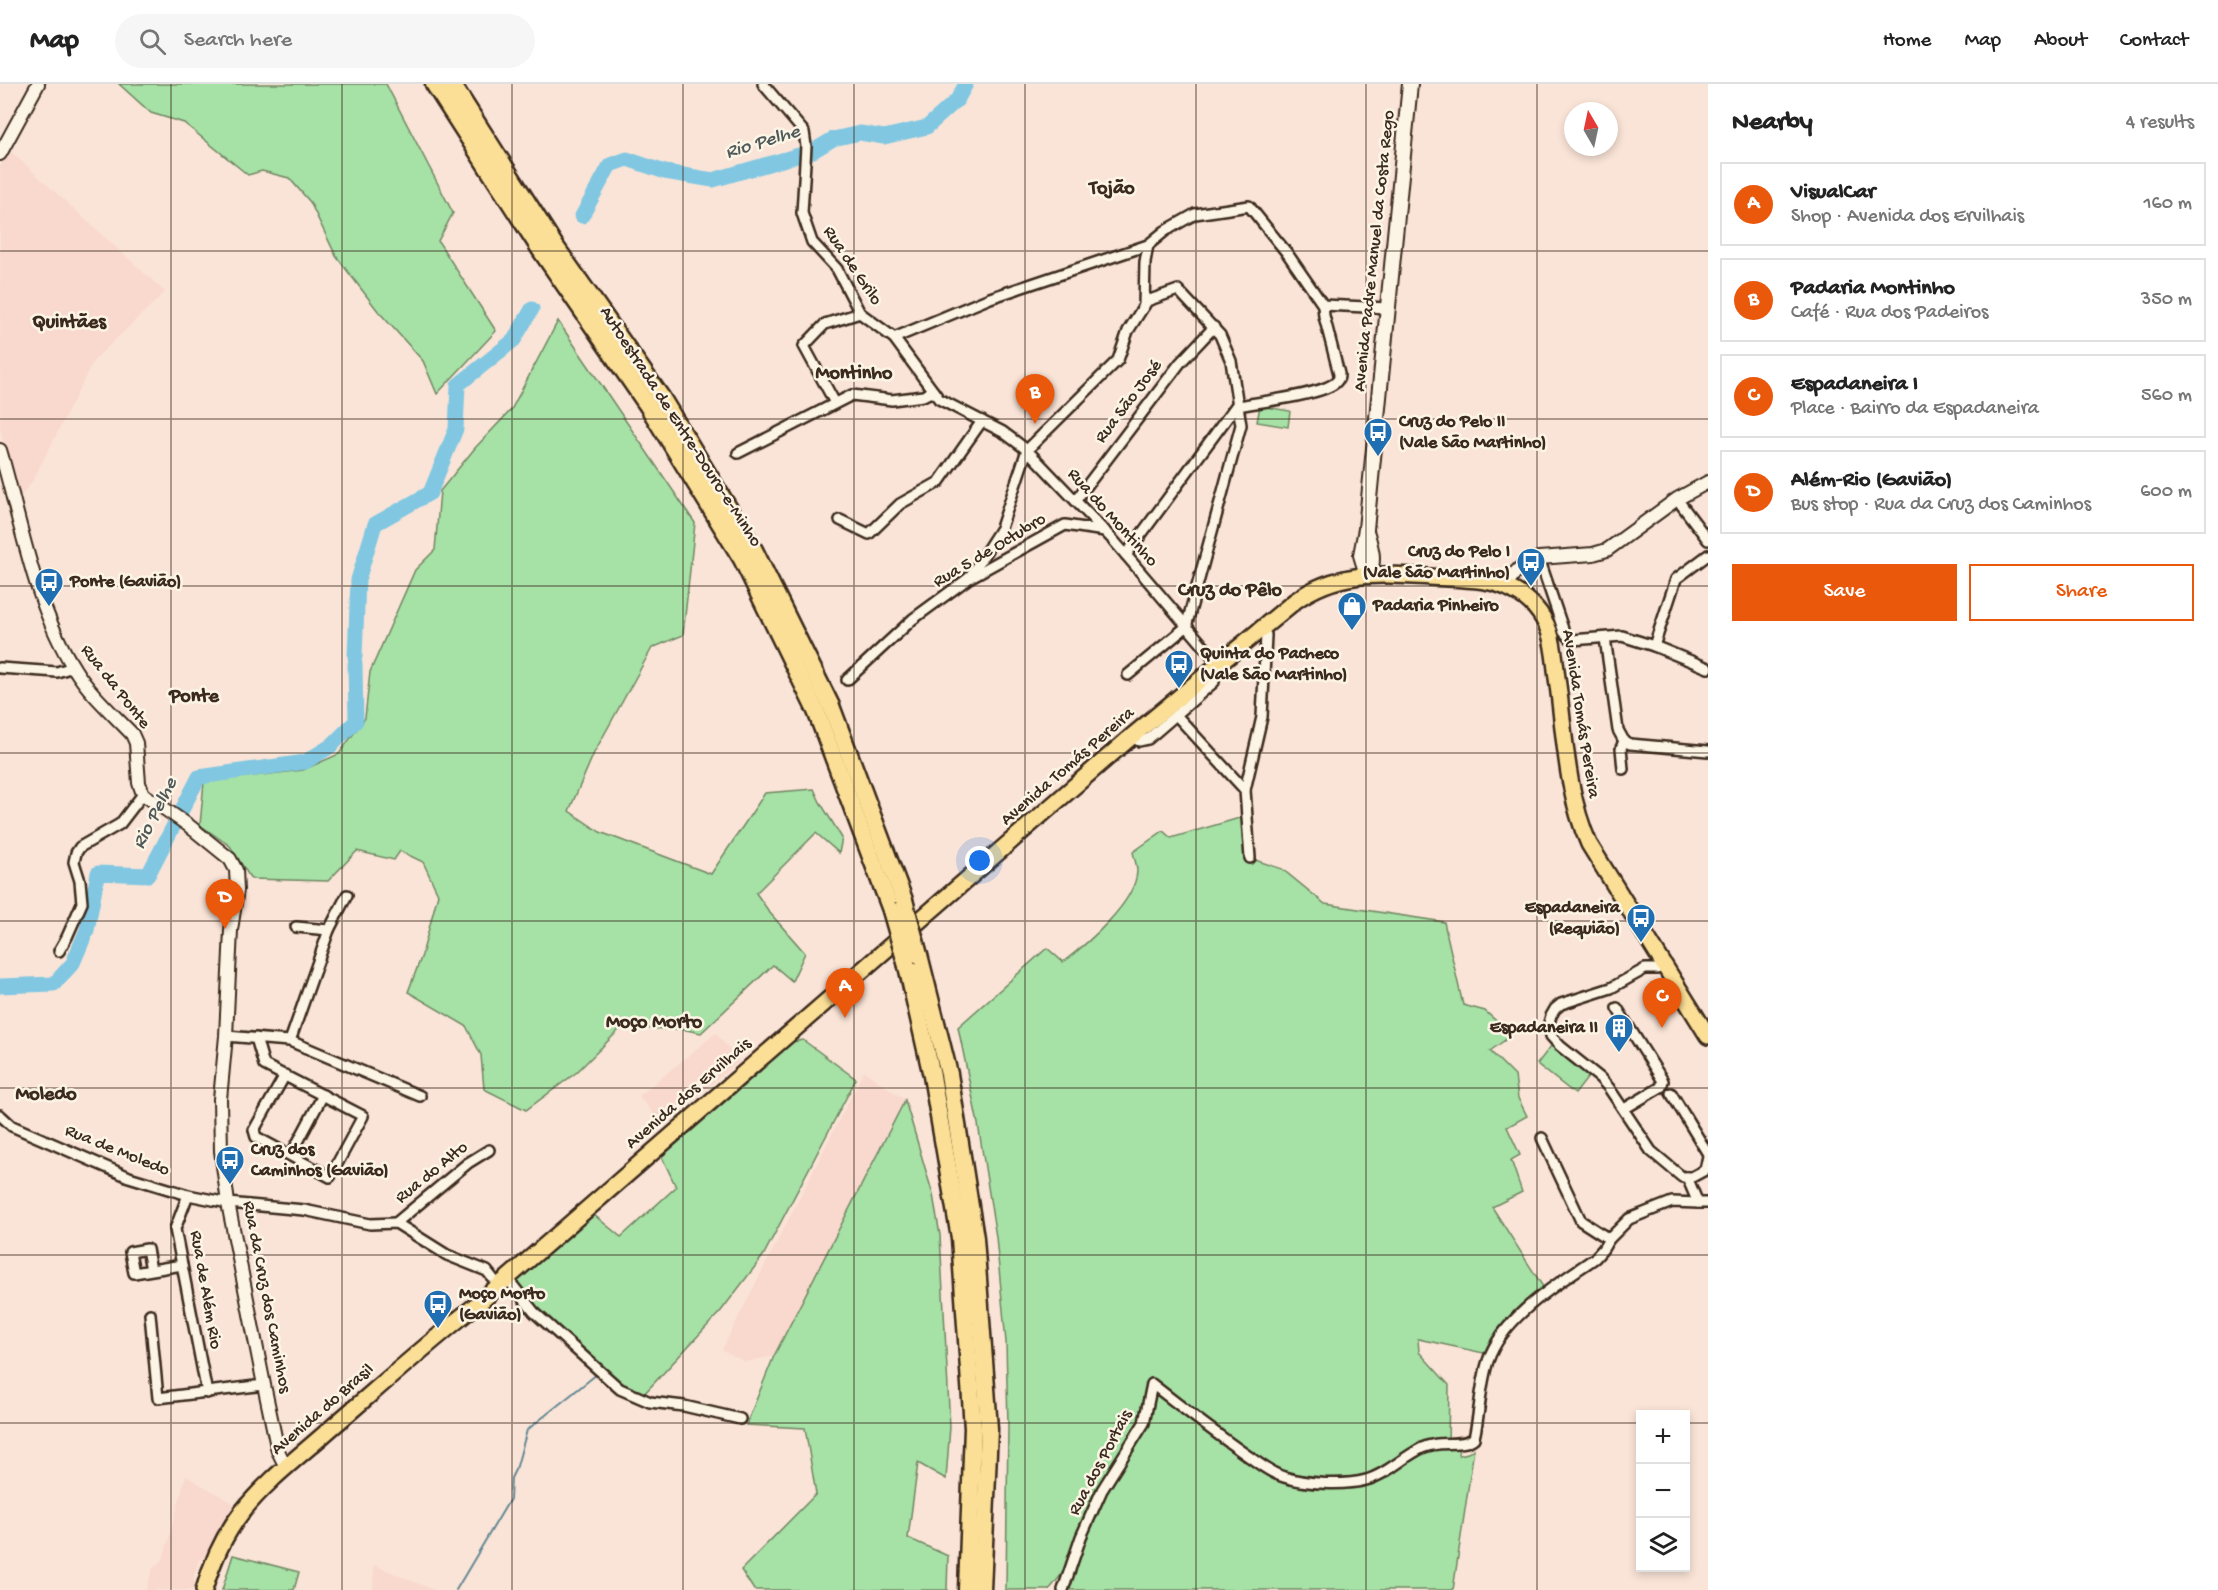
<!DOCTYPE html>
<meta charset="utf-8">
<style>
body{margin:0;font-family:"Gochi Hand",sans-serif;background:#f6f6f6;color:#222}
.controls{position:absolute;right:18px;bottom:18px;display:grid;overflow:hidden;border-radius:0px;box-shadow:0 3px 9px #0003}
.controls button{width:54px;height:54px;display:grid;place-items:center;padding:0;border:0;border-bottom:2px solid #e0e0e0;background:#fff;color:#222;font:30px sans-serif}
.compass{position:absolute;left:1564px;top:18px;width:54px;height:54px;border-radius:50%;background:#fff;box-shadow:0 3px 9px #0003;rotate:351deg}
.you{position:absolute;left:980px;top:777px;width:21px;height:21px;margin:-15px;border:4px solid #fff;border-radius:50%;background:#1a73e8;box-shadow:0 0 0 9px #1a73e833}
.badge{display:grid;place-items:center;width:39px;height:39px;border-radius:50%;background:#ea580c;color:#fff;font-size:20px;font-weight:700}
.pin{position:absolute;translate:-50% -50px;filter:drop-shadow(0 2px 3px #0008)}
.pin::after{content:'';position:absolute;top:32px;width:21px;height:18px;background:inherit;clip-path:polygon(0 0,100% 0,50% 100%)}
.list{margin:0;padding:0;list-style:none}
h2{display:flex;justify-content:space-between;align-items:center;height:78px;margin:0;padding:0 24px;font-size:26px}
h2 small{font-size:20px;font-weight:400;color:#767676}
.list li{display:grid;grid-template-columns:39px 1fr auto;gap:18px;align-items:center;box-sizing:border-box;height:84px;margin:0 12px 12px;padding:0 12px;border:2px solid #e0e0e0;border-radius:0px}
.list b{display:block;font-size:22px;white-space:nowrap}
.list p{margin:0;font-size:20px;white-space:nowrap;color:#767676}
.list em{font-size:20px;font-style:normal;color:#767676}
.actions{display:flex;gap:12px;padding:18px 24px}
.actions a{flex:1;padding:14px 0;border:2px solid #ea580c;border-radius:0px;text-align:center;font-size:21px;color:#ea580c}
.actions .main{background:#ea580c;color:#fff}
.icon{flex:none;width:33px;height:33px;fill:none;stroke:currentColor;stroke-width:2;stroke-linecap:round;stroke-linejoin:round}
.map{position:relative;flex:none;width:1708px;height:1506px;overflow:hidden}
header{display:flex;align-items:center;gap:36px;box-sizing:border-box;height:84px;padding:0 30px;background:#fff;border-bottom:2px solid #e0e0e0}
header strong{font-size:28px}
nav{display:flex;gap:33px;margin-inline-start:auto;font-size:21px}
.search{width:420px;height:54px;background:#f6f6f6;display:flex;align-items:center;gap:15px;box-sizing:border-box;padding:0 21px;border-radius:33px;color:#767676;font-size:22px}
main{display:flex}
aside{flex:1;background:#fff}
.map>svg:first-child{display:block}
.built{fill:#f9d8cd}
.green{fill:#a6e1a6;stroke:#708662;stroke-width:1.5}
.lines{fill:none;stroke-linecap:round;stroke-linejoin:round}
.stream{stroke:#658894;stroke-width:2}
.river{stroke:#81c7e2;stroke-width:15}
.minor-casing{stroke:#3b2a1e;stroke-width:14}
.tertiary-casing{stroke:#3b2a1e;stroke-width:16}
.secondary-casing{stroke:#3b2a1e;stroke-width:18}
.primary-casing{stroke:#3b2a1e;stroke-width:20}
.motorway-casing{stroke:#3b2a1e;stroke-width:21}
.minor{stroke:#fcf5e5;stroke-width:9}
.tertiary{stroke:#fcf5e5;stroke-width:12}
.secondary{stroke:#fcf5e5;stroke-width:14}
.primary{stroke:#fbdf96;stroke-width:15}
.motorway{stroke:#fbdf96;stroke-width:16}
.motorway-bridge-casing{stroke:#3b2a1e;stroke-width:21;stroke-linecap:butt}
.motorway-bridge{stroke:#fbdf96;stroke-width:16}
.grid{fill:none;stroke:#3b2a1e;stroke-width:1.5;stroke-opacity:0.55}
.labels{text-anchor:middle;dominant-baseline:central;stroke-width:5;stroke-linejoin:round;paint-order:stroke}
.street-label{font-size:18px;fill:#3b2a1e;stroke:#fcf5e5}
.poi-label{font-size:18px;font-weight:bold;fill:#3b2a1e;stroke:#fcf5e5;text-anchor:start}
.water-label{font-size:20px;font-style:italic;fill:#505959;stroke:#fcf5e5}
.neighbourhood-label{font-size:20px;font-weight:bold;fill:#3b2a1e;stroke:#fcf5e5}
</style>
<header>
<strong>Map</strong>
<div class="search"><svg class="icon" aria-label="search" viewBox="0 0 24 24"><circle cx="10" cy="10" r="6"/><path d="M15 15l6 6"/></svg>Search here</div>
<nav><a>Home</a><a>Map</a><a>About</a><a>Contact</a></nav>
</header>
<main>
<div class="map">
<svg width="1708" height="1506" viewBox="0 0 1708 1506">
<rect width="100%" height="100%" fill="#fae4d7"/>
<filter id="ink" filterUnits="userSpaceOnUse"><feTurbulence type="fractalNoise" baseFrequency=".0167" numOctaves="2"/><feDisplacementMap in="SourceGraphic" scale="12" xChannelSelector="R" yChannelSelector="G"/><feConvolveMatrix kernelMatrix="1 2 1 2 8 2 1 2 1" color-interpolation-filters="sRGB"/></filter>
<g filter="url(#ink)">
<!-- built -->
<g class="built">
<path d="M9 66 165 208 94 276 32 398 20 413 0 345V83Z"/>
<path d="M716 949 739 977 662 1040 639 1012Z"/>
<path d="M864 987 905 1016 774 1272 745 1278 722 1266Z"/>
<path d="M186 1392 238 1422 217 1453 208 1471 199 1476 193 1495 196 1502 194 1506H146L153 1484 163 1476Z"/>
<path d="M374 1481 419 1500 435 1506H373Z"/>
</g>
<!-- green -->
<g class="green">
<path d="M119 0H386L453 129 438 157 496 247 437 310 423 277 378 227 336 172 310 118 289 94 262 87 248 91 184 39 151 29Z"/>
<path d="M558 237 695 439 683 551 652 564 594 669 569 727 600 748 711 790 765 709 814 705 820 718 842 754 839 769 816 749 756 809 770 829 805 869 792 897 773 881 701 949 681 945 621 944 577 988 526 1026 484 1005 481 971 466 942 408 908 422 871 438 810 423 778 400 767 394 776 357 767 328 797 251 795 230 762 200 741 204 698 303 686 339 670 365 634 370 588 415 486 435 466 440 407 475 364 511 326Z"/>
<path d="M1260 322 1290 327 1288 343 1257 338Z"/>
<path d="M1243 733 1246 773 1282 785 1325 820 1444 838 1463 921 1485 927 1512 951 1490 967 1515 992 1518 1014 1527 1032 1507 1043 1520 1071 1511 1076 1522 1108 1492 1123 1545 1206C1521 1223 1498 1241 1488 1270L1418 1255 1419 1268 1449 1301 1448 1364H1458L1459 1371 1468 1369 1474 1365 1453 1506H1067L1062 1490 1049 1506H1006L1008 1341 1006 1258 996 1153 978 1040 958 943 1047 864 1063 878C1087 860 1136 818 1137 787 1137 781 1134 774 1133 768L1163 747 1171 754Z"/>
<path d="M803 956 856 995 763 1172 721 1227 642 1312C635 1309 627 1307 621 1302 604 1289 517 1210 515 1196L594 1131 621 1153 676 1103 661 1071 792 958Z"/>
<path d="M1551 962 1589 992 1575 1010 1537 980Z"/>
<path d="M905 1016 933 1111 940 1151 950 1343 946 1395 918 1379 908 1454 948 1472 947 1506H754L741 1486 816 1410 805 1344 746 1341 774 1272Z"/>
<path d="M233 1471 299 1488 294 1506H222Z"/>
</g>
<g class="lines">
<!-- stream -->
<path class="stream" d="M456 1506 510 1415 511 1394 517 1382 527 1346 597 1290"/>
<!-- river -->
<g class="river">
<path d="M582 132 610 81 627 75 665 88 713 96 813 67 833 55 860 49 884 53 927 43 957 16 966 0"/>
<path d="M355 573 358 496 375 440 430 409 456 345 458 301 514 256 532 225"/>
<path d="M0 902 54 900 73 879 87 846 98 789 148 791 199 693 305 678 331 662 356 637 355 580"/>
</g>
<!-- minor casing -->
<g class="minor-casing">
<g id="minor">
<path d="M763 0 804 48 806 62 802 129 812 158 837 185 860 229 894 254 939 315 1003 348 1027 366 1114 457 1219 580"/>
<path d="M1144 222 1145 178 1148 161 1165 147 1195 130 1249 122 1287 169 1323 221 1388 224"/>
<path d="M894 254 990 214 1148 161"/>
<path d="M835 319 804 262 825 240 860 229"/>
<path d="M1238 322C1258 318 1323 311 1336 298 1339 295 1339 294 1339 290L1324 232 1323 221"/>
<path d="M738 369 852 311 892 316 923 312 933 307"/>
<path d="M1677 415 1708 456"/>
<path d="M1076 416 1180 279 1214 243"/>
<path d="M840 436 869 450 900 420 939 398 982 337"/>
<path d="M1126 471 1238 319"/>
<path d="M1539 474 1564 548 1572 556 1622 552 1654 562 1708 584"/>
<path d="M969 494 1001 444 1027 366 1118 276 1128 247 1147 217 1178 206 1220 251 1231 277 1241 341 1186 543 1128 591"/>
<path d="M1605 554 1618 646 1624 657 1630 660 1708 667"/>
<path d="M1654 562 1676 495 1708 471"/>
<path d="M0 584 57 588 73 583"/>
<path d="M847 596 913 535 969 494 1065 441 1105 447"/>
<path d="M1176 631 1245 706 1250 774"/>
<path d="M1131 653 1139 657 1148 655 1214 598V584"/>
<path d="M1623 685 1621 664 1624 657"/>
<path d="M1245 706 1262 633 1266 551 1261 545"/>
<path d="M296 843 329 846"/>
<path d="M59 867 67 853 82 819 80 797 74 778 76 769 80 763 120 740 143 710"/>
<path d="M1665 881 1657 885H1645L1611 904 1561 920 1555 925 1551 932 1549 939 1551 952 1560 962 1600 994 1609 1004 1651 1067 1682 1093H1692L1705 1086 1708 1072"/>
<path d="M1617 924 1663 997 1661 1003 1624 1025"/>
<path d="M226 952 290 957 420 1012"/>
<path d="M256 954 264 981 363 1032 330 1093 256 1053 254 1046 285 991"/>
<path d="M290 957 329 846 347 811"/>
<path d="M1671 1009 1708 1070"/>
<path d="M0 1031 12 1042 129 1093 188 1111 228 1119 304 1126 370 1140 396 1139 447 1171 487 1187 498 1201"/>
<path d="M1542 1054 1581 1137 1609 1155 1629 1135 1672 1118 1698 1119"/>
<path d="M291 1071 323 1011"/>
<path d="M1687 1093 1698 1119H1708"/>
<path d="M188 1111 175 1145 207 1309"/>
<path d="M396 1139 468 1079 489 1066"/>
<path d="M151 1186 147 1165 130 1168 134 1189 182 1181"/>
<path d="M507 1194 534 1228 620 1305 650 1318 684 1322 740 1335"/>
<path d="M150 1230 158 1314 264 1301"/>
<path d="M1063 1506 1081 1453 1102 1406 1144 1339 1152 1300C1184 1325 1215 1349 1248 1372 1260 1380 1270 1389 1284 1393 1306 1400 1344 1402 1366 1396 1386 1391 1403 1373 1422 1364 1439 1355 1462 1364 1474 1354 1480 1329 1480 1301 1488 1277 1503 1232 1558 1200 1595 1174L1603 1165 1609 1155"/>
</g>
</g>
<!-- tertiary casing -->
<g class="tertiary-casing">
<g id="tertiary">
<path d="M0 70 38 0"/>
<path d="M0 366C21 437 34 521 74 584 89 609 112 629 132 650L136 659 139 699 143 710 188 741 230 775 236 786 237 806 231 846 226 952 220 1015 221 1067 228 1119 264 1301 278 1367 286 1383"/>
<path d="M1506 502C1514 488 1522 479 1539 474L1593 470 1607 466 1677 415 1708 398"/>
</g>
</g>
<!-- secondary casing -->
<g class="secondary-casing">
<g id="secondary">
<path d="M1367 491 1361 471 1366 445 1410 0"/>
<path d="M1367 491C1376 478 1371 465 1367 450"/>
</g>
</g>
<!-- primary casing -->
<g class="primary-casing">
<path id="primary" d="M204 1506C212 1478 224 1451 242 1428 266 1397 300 1372 329 1346 379 1303 428 1259 480 1218L1131 653 1295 517C1338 486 1380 490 1430 493 1457 495 1490 493 1514 507 1530 515 1543 530 1549 547 1555 564 1555 583 1558 601 1565 655 1567 711 1589 760L1708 952"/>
</g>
<!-- motorway casing -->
<g class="motorway-casing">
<g id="motorway">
<path d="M434 0 542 168 648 322 742 475 816 627 891 826"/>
<path d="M452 0 555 162 661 313 754 466 831 622 904 816"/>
<path d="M919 871 949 990 975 1154 989 1345 982 1506"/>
<path d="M907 882 932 992 960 1154 973 1344 967 1506"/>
</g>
</g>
<!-- minor -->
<use href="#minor" class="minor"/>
<!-- tertiary -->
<use href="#tertiary" class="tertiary"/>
<!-- secondary -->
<use href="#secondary" class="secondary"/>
<!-- primary -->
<use href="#primary" class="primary"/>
<!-- motorway -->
<use href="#motorway" class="motorway"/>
<!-- motorway-bridge casing -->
<g class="motorway-bridge-casing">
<g id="motorway-bridge">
<path d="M904 816 919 871"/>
<path d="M891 826 907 882"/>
</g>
</g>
<!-- motorway-bridge -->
<use href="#motorway-bridge" class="motorway-bridge"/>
</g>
</g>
<!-- grid -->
<path class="grid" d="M171 0V1506M342 0V1506M512 0V1506M683 0V1506M854 0V1506M1025 0V1506M1196 0V1506M1366 0V1506M1537 0V1506M0 167H1708M0 335H1708M0 502H1708M0 669H1708M0 837H1708M0 1004H1708M0 1171H1708M0 1339H1640M1686 1339H1708"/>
<!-- icons -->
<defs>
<g id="bus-pin" transform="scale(1.5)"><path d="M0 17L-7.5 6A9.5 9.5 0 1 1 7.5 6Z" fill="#1f6fb2" stroke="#fcf5e5"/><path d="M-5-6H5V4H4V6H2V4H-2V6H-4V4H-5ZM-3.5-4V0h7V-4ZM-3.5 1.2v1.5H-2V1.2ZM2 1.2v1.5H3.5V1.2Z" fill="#fff"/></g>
<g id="shop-pin" transform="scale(1.5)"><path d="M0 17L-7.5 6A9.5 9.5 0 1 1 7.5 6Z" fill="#1f6fb2" stroke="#fcf5e5"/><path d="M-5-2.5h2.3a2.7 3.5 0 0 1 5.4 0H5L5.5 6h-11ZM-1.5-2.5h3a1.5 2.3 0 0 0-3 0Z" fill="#fff"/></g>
<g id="building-pin" transform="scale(1.5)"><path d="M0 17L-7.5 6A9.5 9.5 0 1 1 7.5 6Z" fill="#1f6fb2" stroke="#fcf5e5"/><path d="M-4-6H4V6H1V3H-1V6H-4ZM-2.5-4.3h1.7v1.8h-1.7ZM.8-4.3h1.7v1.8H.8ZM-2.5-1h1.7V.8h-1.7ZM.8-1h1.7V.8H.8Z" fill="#fff"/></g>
</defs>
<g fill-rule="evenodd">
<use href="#bus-pin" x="1378" y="348"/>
<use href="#bus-pin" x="1531" y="478"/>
<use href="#bus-pin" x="49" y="498"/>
<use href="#shop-pin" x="1352" y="522"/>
<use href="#bus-pin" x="1179" y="580"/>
<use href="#bus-pin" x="1641" y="834"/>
<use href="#building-pin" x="1619" y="944"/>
<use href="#bus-pin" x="230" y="1076"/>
<use href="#bus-pin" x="438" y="1220"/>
</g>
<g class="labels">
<!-- street labels -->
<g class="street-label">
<text transform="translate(1375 167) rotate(-84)">Avenida Padre Manuel da Costa Rego</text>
<text transform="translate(852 182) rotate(56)">Rua de Grilo</text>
<text transform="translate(1129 318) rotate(-53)">Rua São José</text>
<text transform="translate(680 343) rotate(57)">Autoestrada de Entre-Douro-e-Minho</text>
<text transform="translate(1112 434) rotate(48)">Rua do Montinho</text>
<text transform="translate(990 467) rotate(-31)">Rua 5 de Octubro</text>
<text transform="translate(115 603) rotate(52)">Rua da Ponte</text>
<text transform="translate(1580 630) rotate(81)">Avenida Tomás Pereira</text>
<text transform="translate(1068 683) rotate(-41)">Avenida Tomás Pereira</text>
<text transform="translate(689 1010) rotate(-41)">Avenida dos Ervilhais</text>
<text transform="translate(117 1067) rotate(22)">Rua de Moledo</text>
<text transform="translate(432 1089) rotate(-39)">Rua do Alto</text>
<text transform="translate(205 1206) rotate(80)">Rua de Além Rio</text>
<text transform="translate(266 1213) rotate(79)">Rua da Cruz dos Caminhos</text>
<text transform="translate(323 1326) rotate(-41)">Avenida do Brasil</text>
<text transform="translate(1101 1379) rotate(-62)">Rua dos Portais</text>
</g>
<!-- poi labels -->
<g class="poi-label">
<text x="1399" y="338">Cruz do Pelo II<tspan x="1399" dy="21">(Vale São Martinho)</tspan></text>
<text x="1510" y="468" text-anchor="end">Cruz do Pelo I<tspan x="1510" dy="21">(Vale São Martinho)</tspan></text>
<text x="70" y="498">Ponte (Gavião)</text>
<text x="1373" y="522">Padaria Pinheiro</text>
<text x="1200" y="570">Quinta do Pacheco<tspan x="1200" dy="21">(Vale São Martinho)</tspan></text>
<text x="1620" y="824" text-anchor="end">Espadaneira<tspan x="1620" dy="21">(Requião)</tspan></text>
<text x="1598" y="944" text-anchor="end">Espadaneira II</text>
<text x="251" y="1066">Cruz dos<tspan x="251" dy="21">Caminhos (Gavião)</tspan></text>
<text x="459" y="1210">Moço Morto<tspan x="459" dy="21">(Gavião)</tspan></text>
</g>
<!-- water labels -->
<g class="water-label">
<text transform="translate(763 59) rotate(-17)">Rio Pelhe</text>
<text transform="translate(156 730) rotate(-63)">Rio Pelhe</text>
</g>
<!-- neighbourhood labels -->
<g class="neighbourhood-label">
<text x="1112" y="105">Tojão</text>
<text x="69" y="239">Quintães</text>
<text x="854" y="290">Montinho</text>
<text x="1230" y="507">Cruz do Pêlo</text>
<text x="194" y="613">Ponte</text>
<text x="654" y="939">Moço Morto</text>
<text x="46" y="1011">Moledo</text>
</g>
</g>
</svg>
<div class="controls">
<button>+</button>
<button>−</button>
<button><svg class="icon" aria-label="layers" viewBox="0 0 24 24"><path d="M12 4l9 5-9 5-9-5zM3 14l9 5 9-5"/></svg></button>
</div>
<svg class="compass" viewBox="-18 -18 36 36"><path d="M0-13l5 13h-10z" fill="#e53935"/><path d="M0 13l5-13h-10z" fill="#767676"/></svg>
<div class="you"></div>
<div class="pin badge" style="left:845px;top:934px">A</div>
<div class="pin badge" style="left:1035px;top:340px">B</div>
<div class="pin badge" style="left:1662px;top:944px">C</div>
<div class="pin badge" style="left:225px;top:845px">D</div>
</div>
<aside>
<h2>Nearby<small>4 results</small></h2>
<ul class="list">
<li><span class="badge">A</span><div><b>VisualCar</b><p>Shop · Avenida dos Ervilhais</p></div><em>160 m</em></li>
<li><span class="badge">B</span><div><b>Padaria Montinho</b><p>Café · Rua dos Padeiros</p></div><em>350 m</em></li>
<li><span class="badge">C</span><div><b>Espadaneira I</b><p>Place · Bairro da Espadaneira</p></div><em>560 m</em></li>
<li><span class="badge">D</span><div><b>Além-Rio (Gavião)</b><p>Bus stop · Rua da Cruz dos Caminhos</p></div><em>600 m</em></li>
</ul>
<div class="actions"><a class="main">Save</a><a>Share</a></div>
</aside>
</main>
